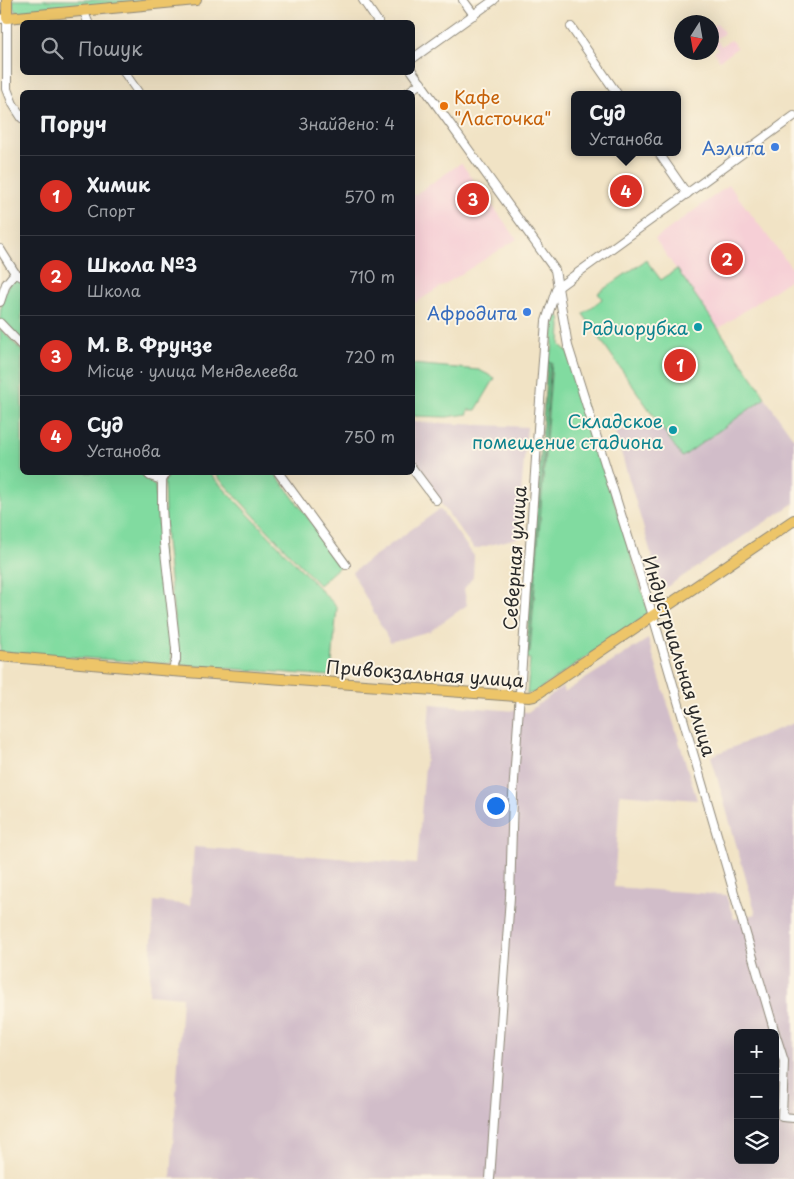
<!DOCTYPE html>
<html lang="uk">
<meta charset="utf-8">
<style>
body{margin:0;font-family:"Playpen Sans",sans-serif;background:#20242c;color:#f1f3f6}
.controls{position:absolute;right:15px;bottom:15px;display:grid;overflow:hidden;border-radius:8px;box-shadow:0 5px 20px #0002}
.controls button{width:45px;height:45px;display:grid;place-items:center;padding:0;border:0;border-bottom:1px solid #363941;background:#171b24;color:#f1f3f6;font:25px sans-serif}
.compass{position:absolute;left:674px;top:15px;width:45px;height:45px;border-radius:50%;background:#171b24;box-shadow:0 5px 20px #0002;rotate:191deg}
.you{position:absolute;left:495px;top:805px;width:18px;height:18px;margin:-12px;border:4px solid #fff;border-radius:50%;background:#1a73e8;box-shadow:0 0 0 8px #1a73e833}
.badge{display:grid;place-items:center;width:32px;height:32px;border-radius:50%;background:#d93025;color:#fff;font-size:16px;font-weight:700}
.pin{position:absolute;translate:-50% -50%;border:2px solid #fff;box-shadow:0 1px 5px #0006}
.popup{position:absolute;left:571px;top:91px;width:110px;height:65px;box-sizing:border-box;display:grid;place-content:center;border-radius:8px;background:#171b24;filter:drop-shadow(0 1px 4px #0005);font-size:16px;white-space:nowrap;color:#9ea1a6}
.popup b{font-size:19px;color:#f1f3f6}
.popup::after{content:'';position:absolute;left:50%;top:100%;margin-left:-10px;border:10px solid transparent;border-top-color:#171b24}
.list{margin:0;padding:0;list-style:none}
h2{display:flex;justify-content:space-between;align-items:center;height:65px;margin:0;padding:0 20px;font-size:21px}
h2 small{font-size:16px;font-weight:400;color:#9ea1a6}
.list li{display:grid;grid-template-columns:32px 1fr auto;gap:15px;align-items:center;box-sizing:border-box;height:80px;padding:0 20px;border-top:1px solid #363941}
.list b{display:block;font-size:19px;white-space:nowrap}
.list p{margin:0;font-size:16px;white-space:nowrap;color:#9ea1a6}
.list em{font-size:16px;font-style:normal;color:#9ea1a6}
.icon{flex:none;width:28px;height:28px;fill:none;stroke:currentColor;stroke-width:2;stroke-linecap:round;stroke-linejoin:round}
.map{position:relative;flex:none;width:794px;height:1179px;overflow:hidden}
.search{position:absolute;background:#171b24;box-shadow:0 5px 20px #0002;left:20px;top:20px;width:395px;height:55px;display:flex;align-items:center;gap:12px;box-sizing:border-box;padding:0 18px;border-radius:8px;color:#9ea1a6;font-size:19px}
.panel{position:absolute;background:#171b24;box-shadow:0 5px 20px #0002;left:20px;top:90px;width:395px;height:385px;border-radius:8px}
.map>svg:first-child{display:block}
.built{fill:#f6cfd6}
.industrial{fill:#d1bdc9;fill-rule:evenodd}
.green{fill:#81dba0;stroke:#568366}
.forest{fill:#68bb86;stroke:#4a7358}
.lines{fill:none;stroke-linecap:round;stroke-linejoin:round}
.minor-casing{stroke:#8e8778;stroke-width:10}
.major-casing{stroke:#8e8778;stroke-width:12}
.minor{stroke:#fff;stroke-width:8}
.major{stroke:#edc569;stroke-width:10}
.food-dot{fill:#e8710a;stroke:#fcf5e5;stroke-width:2}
.shop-dot{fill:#3f7fe0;stroke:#fcf5e5;stroke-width:2}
.culture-dot{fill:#0f9aa8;stroke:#fcf5e5;stroke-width:2}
.labels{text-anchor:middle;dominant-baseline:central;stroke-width:4;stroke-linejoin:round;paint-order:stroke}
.food-label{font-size:18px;fill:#c56008;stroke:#fcf5e5;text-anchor:start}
.shop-label{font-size:18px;fill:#366cbe;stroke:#fcf5e5;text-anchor:end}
.culture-label{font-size:18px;fill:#0d838f;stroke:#fcf5e5;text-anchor:end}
.street-label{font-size:18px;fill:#2b2b2b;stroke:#fcf5e5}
</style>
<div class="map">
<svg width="794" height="1179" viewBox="0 0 794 1179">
<rect width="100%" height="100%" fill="#fcf5e5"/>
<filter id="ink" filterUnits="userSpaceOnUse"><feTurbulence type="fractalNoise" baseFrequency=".02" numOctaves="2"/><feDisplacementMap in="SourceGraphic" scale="10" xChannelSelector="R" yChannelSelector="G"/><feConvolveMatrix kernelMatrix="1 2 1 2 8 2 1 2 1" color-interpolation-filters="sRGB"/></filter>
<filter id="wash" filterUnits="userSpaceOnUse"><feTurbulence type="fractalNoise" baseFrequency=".0096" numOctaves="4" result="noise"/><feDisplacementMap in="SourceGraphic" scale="20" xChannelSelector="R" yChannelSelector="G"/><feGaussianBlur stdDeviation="1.12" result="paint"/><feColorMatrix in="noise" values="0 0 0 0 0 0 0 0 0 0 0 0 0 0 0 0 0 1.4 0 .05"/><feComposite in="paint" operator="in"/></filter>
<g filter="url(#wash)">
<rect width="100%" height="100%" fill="#f1e3c5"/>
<!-- built -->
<g class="built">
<path d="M717 23 724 33 716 39 721 46 731 40 737 48 720 60 714 52 718 49 712 42V27Z"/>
<path d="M461 163 517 239 415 303 412 299 413 196Z"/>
<path d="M729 185 794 271V277L718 329 655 239Z"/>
</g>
<!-- industrial -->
<g class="industrial">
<path d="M765 398 794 439V503L662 590 615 432 655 419 682 456Z"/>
<path d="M412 422 527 427 517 538 474 549 413 465Z"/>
<path d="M440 509 474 556 473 577 464 589 467 605 430 631 390 642 352 572Z"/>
<path d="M648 639 697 800 620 794 614 887 726 895 734 919 756 914 711 756 794 723V1179L171 1178 182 997 149 994 154 901 190 905 194 847 417 864 430 704 528 712 562 687 565 692ZM738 1033H775V1160H738Z"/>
</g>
<!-- green -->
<g class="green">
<path d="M13 0H164L18 14 13 7Z"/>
<path d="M646 260 661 280 677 269 761 390 765 398 682 457 583 314 602 299 598 293Z"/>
<path d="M16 278 22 284V344L0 321C0 305 4 294 10 280Z"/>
<path d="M555 313 560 317 561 326 560 345 568 352 649 614 534 693 527 694 530 659 526 658V653H530L552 362H547L548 352H552Z"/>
<path d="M0 328 22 351V472L141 473 155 486 172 664 0 652Z"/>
<path d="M412 364 479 370 495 378 476 410H468V414L447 417 413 416Z"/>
<path d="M170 473H209L337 607 331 676 179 665 166 541 164 481Z"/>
<path d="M214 473H275L342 564 319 585Z"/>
</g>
<!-- forest -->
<path class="forest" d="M547 362H551L529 652H526Z"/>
</g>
<g filter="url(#ink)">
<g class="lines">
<!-- minor casing -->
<g class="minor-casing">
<g id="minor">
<path d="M363 0 378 22"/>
<path d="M463 0 474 15"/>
<path d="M84 12 88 22"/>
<path d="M0 19 7 18V89L13 104 22 118"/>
<path d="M571 27 618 95"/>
<path d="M412 59 494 0"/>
<path d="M412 71 555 270 568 346 653 616 775 1033"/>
<path d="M124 72 138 92"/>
<path d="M408 92 421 83"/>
<path d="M658 152 687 194"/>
<path d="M0 249 15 273 22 277"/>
<path d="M557 288 794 116"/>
<path d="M0 302 6 284 15 273"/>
<path d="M0 323 22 346"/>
<path d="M412 468 436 500"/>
<path d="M146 472 150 476 162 480"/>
<path d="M167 472 162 480V505L164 543 176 649V660L172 671"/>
<path d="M278 472 346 565"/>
<path d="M775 1033 784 1061 782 1117 794 1118"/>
<path d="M490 1179 510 897 513 795 539 414 546 321 556 290"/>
</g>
</g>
<!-- major casing -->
<g class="major-casing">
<g id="major">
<path d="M7 0V18L196 0"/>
<path d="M0 656 172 671 529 697 534 696 794 520"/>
</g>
</g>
<!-- minor -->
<use href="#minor" class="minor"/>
<!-- major -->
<use href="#major" class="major"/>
</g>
</g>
<!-- markers -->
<circle class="food-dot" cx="444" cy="106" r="5"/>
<g class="shop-dot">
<circle cx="775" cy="147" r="5"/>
<circle cx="527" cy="312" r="5"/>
</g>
<g class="culture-dot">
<circle cx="698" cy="327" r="5"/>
<circle cx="673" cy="430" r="5"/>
</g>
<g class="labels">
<!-- food labels -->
<g class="food-label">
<text x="454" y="96">Кафе<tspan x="454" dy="21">"Ласточка"</tspan></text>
</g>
<!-- shop labels -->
<g class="shop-label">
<text x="765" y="147">Аэлита</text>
<text x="517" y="312">Афродита</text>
</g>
<!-- culture labels -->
<g class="culture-label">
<text x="688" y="327">Радиорубка</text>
<text x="663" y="420">Складское<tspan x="663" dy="21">помещение стадиона</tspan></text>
</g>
<!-- street labels -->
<g class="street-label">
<text transform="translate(514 558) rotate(-86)">Северная улица</text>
<text transform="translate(680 656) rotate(73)">Индустриальная улица</text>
<text transform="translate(425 673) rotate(4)">Привокзальная улица</text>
</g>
</g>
</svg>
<div class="controls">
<button>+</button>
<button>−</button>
<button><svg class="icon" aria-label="layers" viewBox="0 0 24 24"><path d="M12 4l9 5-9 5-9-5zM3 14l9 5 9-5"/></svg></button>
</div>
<svg class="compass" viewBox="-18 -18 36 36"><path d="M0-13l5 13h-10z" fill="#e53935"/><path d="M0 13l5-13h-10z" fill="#9ea1a6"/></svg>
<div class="you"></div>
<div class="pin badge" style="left:680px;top:365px">1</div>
<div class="pin badge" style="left:727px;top:259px">2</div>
<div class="pin badge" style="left:473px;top:199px">3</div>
<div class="pin badge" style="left:626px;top:191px">4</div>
<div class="popup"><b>Суд</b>Установа</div>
<div class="search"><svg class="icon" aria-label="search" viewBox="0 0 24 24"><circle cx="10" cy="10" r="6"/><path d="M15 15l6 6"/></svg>Пошук</div>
<section class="panel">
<h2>Поруч<small>Знайдено: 4</small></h2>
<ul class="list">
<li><span class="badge">1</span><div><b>Химик</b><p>Спорт</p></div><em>570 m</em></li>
<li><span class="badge">2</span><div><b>Школа №3</b><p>Школа</p></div><em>710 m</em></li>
<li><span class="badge">3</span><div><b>М. В. Фрунзе</b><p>Місце · улица Менделеева</p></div><em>720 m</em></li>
<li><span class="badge">4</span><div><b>Суд</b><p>Установа</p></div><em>750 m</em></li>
</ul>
</section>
</div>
